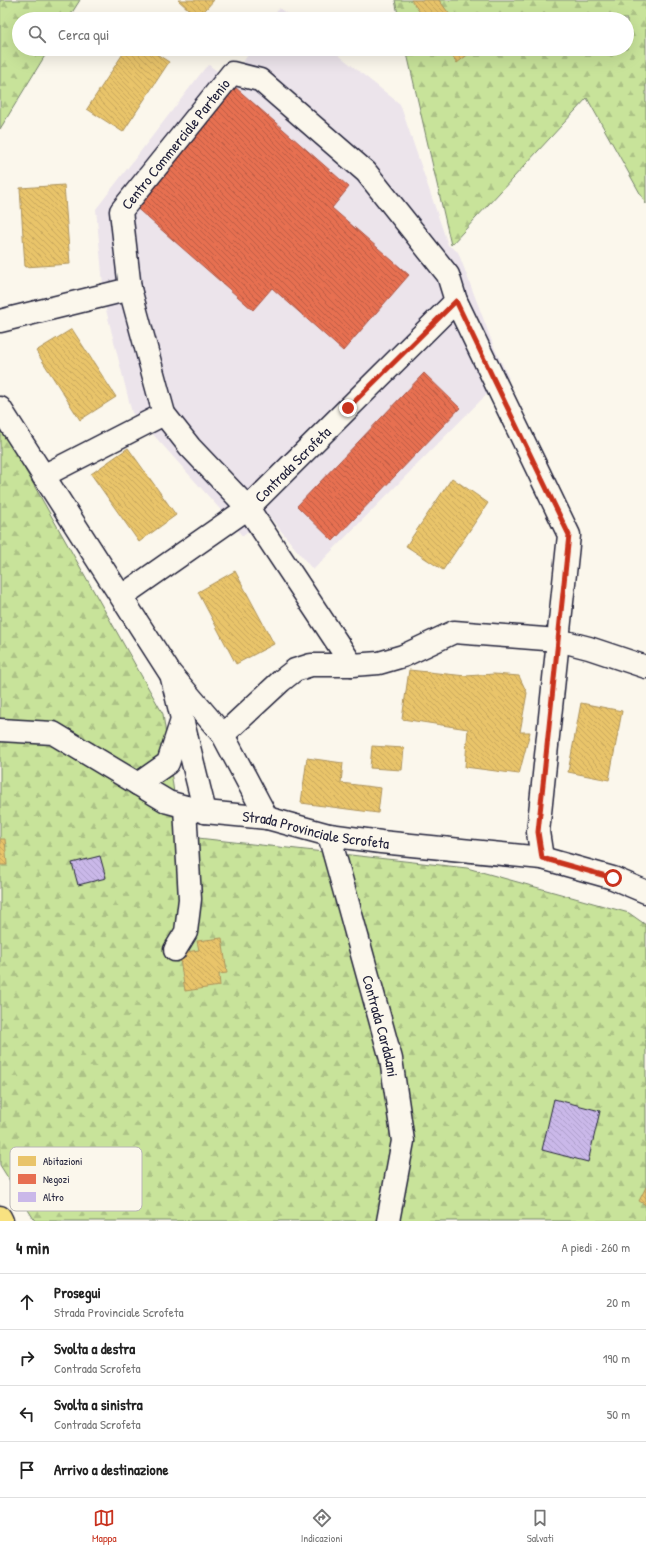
<!DOCTYPE html>
<html lang="it">
<meta charset="utf-8">
<style>
body{margin:0;font-family:"Patrick Hand",sans-serif;background:#f6f6f6;color:#222}
.stop{position:absolute;width:12px;height:12px;margin:-9px;border:3px solid #c8321e;border-radius:50%;background:#fff}
.stop.end{background:#c8321e;border-color:#fff;box-shadow:0 1px 4px #0008}
.list{margin:0;padding:0;list-style:none}
h2{display:flex;justify-content:space-between;align-items:center;height:52px;margin:0;padding:0 16px;font-size:17px}
h2 small{font-size:13px;font-weight:400;color:#767676}
.list li{display:grid;grid-template-columns:26px 1fr auto;gap:12px;align-items:center;box-sizing:border-box;height:56px;padding:0 16px;border-top:1px solid #e0e0e0}
.list b{display:block;font-size:15px;white-space:nowrap}
.list p{margin:0;font-size:13px;white-space:nowrap;color:#767676}
.list em{font-size:13px;font-style:normal;color:#767676}
.icon{flex:none;width:22px;height:22px;fill:none;stroke:currentColor;stroke-width:2;stroke-linecap:round;stroke-linejoin:round}
.map{position:relative;flex:none;width:646px;height:1221px;overflow:hidden}
.search{position:absolute;background:#fff;box-shadow:0 4px 16px #0002;left:12px;right:12px;top:12px;height:44px;display:flex;align-items:center;gap:10px;box-sizing:border-box;padding:0 14px;border-radius:22px;color:#767676;font-size:15px}
.sheet{height:276px;background:#fff}
nav{display:flex;justify-content:space-around;align-items:center;box-sizing:border-box;height:56px;border-top:1px solid #e0e0e0;background:#fff;font-size:11px;color:#767676}
nav a{display:grid;justify-items:center;gap:2px}
nav .on{color:#c8321e}
.map>svg:first-child{display:block}
.built{fill:#ece4eb}
.forest{fill:url(#forest-firs);stroke:#75826a}
.homes{fill:url(#homes-back-hatch);stroke:#ad935c}
.shops{fill:url(#shops-back-hatch);stroke:#ac584a}
.building{fill:url(#building-back-hatch);stroke:#22223b}
.lines{fill:none;stroke-linecap:round;stroke-linejoin:round}
.minor-casing{stroke:#22223b;stroke-width:25}
.highway-casing{stroke:#22223b;stroke-width:25}
.minor{stroke:#fbf7ec;stroke-width:22}
.highway{stroke:#f8e281;stroke-width:22}
.route{stroke:#c8321e;stroke-width:5}
.labels{text-anchor:middle;dominant-baseline:central;stroke-width:4;stroke-linejoin:round;paint-order:stroke}
.street-label{font-size:15px;fill:#22223b;stroke:#fbf7ec}
.key{fill:#fbf7ec;stroke:#bab7b7;stroke-width:1}
.key-label{font-size:11px;fill:#22223b}
</style>
<div class="map">
<svg width="646" height="1221" viewBox="0 0 646 1221">
<defs>
<pattern id="forest-firs" width="22" height="20" patternUnits="userSpaceOnUse"><rect width="22" height="20" fill="#c8e39a"/><path d="M5 1l3.5 6h-7zM16 11l3.5 6h-7z" fill="#acc286"/></pattern>
<pattern id="homes-back-hatch" width="6" height="6" patternUnits="userSpaceOnUse"><rect width="6" height="6" fill="#e9c46a"/><path d="M-1 5l2 2M0 0l6 6M5-1l2 2" fill="none" stroke="#c8a85d"/></pattern>
<pattern id="shops-back-hatch" width="6" height="6" patternUnits="userSpaceOnUse"><rect width="6" height="6" fill="#e76f51"/><path d="M-1 5l2 2M0 0l6 6M5-1l2 2" fill="none" stroke="#bb5b44"/></pattern>
<pattern id="building-back-hatch" width="6" height="6" patternUnits="userSpaceOnUse"><rect width="6" height="6" fill="#cab8e9"/><path d="M-1 5l2 2M0 0l6 6M5-1l2 2" fill="none" stroke="#ad9ec9"/></pattern>
</defs>
<rect width="100%" height="100%" fill="#fbf7ec"/>
<filter id="ink" filterUnits="userSpaceOnUse"><feTurbulence type="fractalNoise" baseFrequency=".025" numOctaves="2"/><feDisplacementMap in="SourceGraphic" scale="8" xChannelSelector="R" yChannelSelector="G"/><feConvolveMatrix kernelMatrix="1 2 1 2 8 2 1 2 1" color-interpolation-filters="sRGB"/></filter>
<g filter="url(#ink)">
<!-- built -->
<g class="built">
<path d="M279 8 294 19H272Z"/>
<path d="M252 49H331L400 104 448 245 458 252 494 347 509 378 486 395 313 570 268 515 242 536 236 527 150 431 132 413 105 306 96 209 205 68 209 65 230 81Z"/>
</g>
<!-- forest -->
<g class="forest">
<path d="M0 0H80L68 19H19V49H49L0 129Z"/>
<path d="M395 0H646V204L587 98 451 245 406 49H627V19H399Z"/>
<path d="M0 425 163 714 180 836 467 868 629 913 646 925V1221H35L0 1165Z"/>
</g>
<!-- homes -->
<g class="homes">
<path d="M178 0H214L198 18Z"/>
<path d="M411 0H439L453 19H425Z"/>
<path d="M126 49H149L169 62 123 132 87 109Z"/>
<path d="M447 49H475L457 63Z"/>
<path d="M64 185 70 264 25 267 20 188Z"/>
<path d="M72 329 116 397 80 420 36 351Z"/>
<path d="M128 448 176 515 139 542 91 474Z"/>
<path d="M452 478 488 503 443 570 406 546Z"/>
<path d="M235 571 274 644 236 664 198 592Z"/>
<path d="M409 670 466 676 494 674 519 676 527 693 520 732H530L519 774 465 767 468 729 402 719Z"/>
<path d="M581 703 622 711 609 780 568 772Z"/>
<path d="M372 746 404 748 402 770 370 768Z"/>
<path d="M307 758 343 763 341 783 381 788 378 813 301 803Z"/>
<path d="M0 839H5L7 865H0Z"/>
<path d="M222 938 227 973 219 974 220 986 185 991 179 953 199 950 197 941Z"/>
<path d="M646 1187V1205L639 1201Z"/>
</g>
<!-- shops -->
<g class="shops">
<path d="M235 87 349 187 332 208 409 275 343 351 272 288 253 310 132 204Z"/>
<path d="M424 373 460 408 333 541 297 506Z"/>
</g>
<!-- building -->
<g class="building">
<path d="M100 856 106 878 78 885 72 863Z"/>
<path d="M554 1099 600 1111 588 1162 542 1150Z"/>
</g>
<g class="lines">
<!-- minor casing -->
<g class="minor-casing">
<g id="minor">
<path d="M0 321 130 289"/>
<path d="M0 408 170 673 223 735 267 818"/>
<path d="M43 476 164 414"/>
<path id="s1" d="M122 596 248 508 456 301 569 535 538 832 542 858"/>
<path id="s2" d="M352 665 248 508 190 447 164 414 130 289 121 211 232 73 260 80 366 172 448 275 456 301"/>
<path d="M172 678 205 812"/>
<path id="s3" d="M0 730 53 733 168 802 205 812 267 818 329 835 381 842 542 858 613 878 646 892"/>
<path d="M223 735 281 681 295 670 311 665H352L379 663 403 656 454 632 558 640 589 648 646 667"/>
<path d="M138 784 168 763 182 720"/>
<path id="s4" d="M329 835 391 1059 403 1141 388 1221"/>
<path d="M175 950 186 932 190 899 185 807"/>
</g>
</g>
<!-- highway casing -->
<g class="highway-casing">
<path id="highway" d="M0 1217 2 1221"/>
</g>
<!-- minor -->
<use href="#minor" class="minor"/>
<!-- highway -->
<use href="#highway" class="highway"/>
</g>
</g>
<g class="lines" filter="url(#ink)">
<!-- route -->
<path class="route" d="M348 408 456 301 569 535 538 832 542 858 613 878"/>
</g>
<g class="labels">
<!-- street labels -->
<g class="street-label">
<text stroke="none"><textPath href="#s2" startOffset="609">Centro Commerciale Partenio</textPath></text>
<text stroke="none"><textPath href="#s1" startOffset="216">Contrada Scrofeta</textPath></text>
<text stroke="none"><textPath href="#s3" startOffset="338">Strada Provinciale Scrofeta</textPath></text>
<text stroke="none"><textPath href="#s4" startOffset="198">Contrada Cardalani</textPath></text>
</g>
</g>
<!-- legend -->
<rect x="10" y="1147" width="132" height="64" rx="6" class="key"/>
<rect x="18" y="1156" width="18" height="10" fill="#e9c46a"/>
<rect x="18" y="1174" width="18" height="10" fill="#e76f51"/>
<rect x="18" y="1192" width="18" height="10" fill="#cab8e9"/>
<g class="key-label">
<text x="43" y="1165">Abitazioni</text>
<text x="43" y="1183">Negozi</text>
<text x="43" y="1201">Altro</text>
</g>
</svg>
<div class="stop" style="left:613px;top:878px"></div>
<div class="stop end" style="left:348px;top:408px"></div>
<div class="search"><svg class="icon" aria-label="search" viewBox="0 0 24 24"><circle cx="10" cy="10" r="6"/><path d="M15 15l6 6"/></svg>Cerca qui</div>
</div>
<section class="sheet">
<h2>4 min<small>A piedi · 260 m</small></h2>
<ul class="list">
<li><svg class="icon" aria-label="ahead" viewBox="0 0 24 24"><path d="M12 20V5M6 11l6-6 6 6"/></svg><div><b>Prosegui</b><p>Strada Provinciale Scrofeta</p></div><em>20 m</em></li>
<li><svg class="icon" aria-label="right" viewBox="0 0 24 24"><path d="M7 20v-9h11M14 6l5 5-5 5"/></svg><div><b>Svolta a destra</b><p>Contrada Scrofeta</p></div><em>190 m</em></li>
<li><svg class="icon" aria-label="left" viewBox="0 0 24 24"><path d="M17 20v-9H6M10 6l-5 5 5 5"/></svg><div><b>Svolta a sinistra</b><p>Contrada Scrofeta</p></div><em>50 m</em></li>
<li><svg class="icon" aria-label="arrive" viewBox="0 0 24 24"><path d="M6 21V4h12l-3 4 3 4H6"/></svg><div><b>Arrivo a destinazione</b></div></li>
</ul>
</section>
<nav>
<a class="on"><svg class="icon" aria-label="map" viewBox="0 0 24 24"><path d="M3 6l6-2 6 2 6-2v14l-6 2-6-2-6 2zM9 4v14M15 6v14"/></svg>Mappa</a>
<a><svg class="icon" aria-label="directions" viewBox="0 0 24 24"><path d="M12 3l9 9-9 9-9-9zM9 14v-3h6M13 9l2 2-2 2"/></svg>Indicazioni</a>
<a><svg class="icon" aria-label="saved" viewBox="0 0 24 24"><path d="M7 4h10v16l-5-4-5 4z"/></svg>Salvati</a>
</nav>
